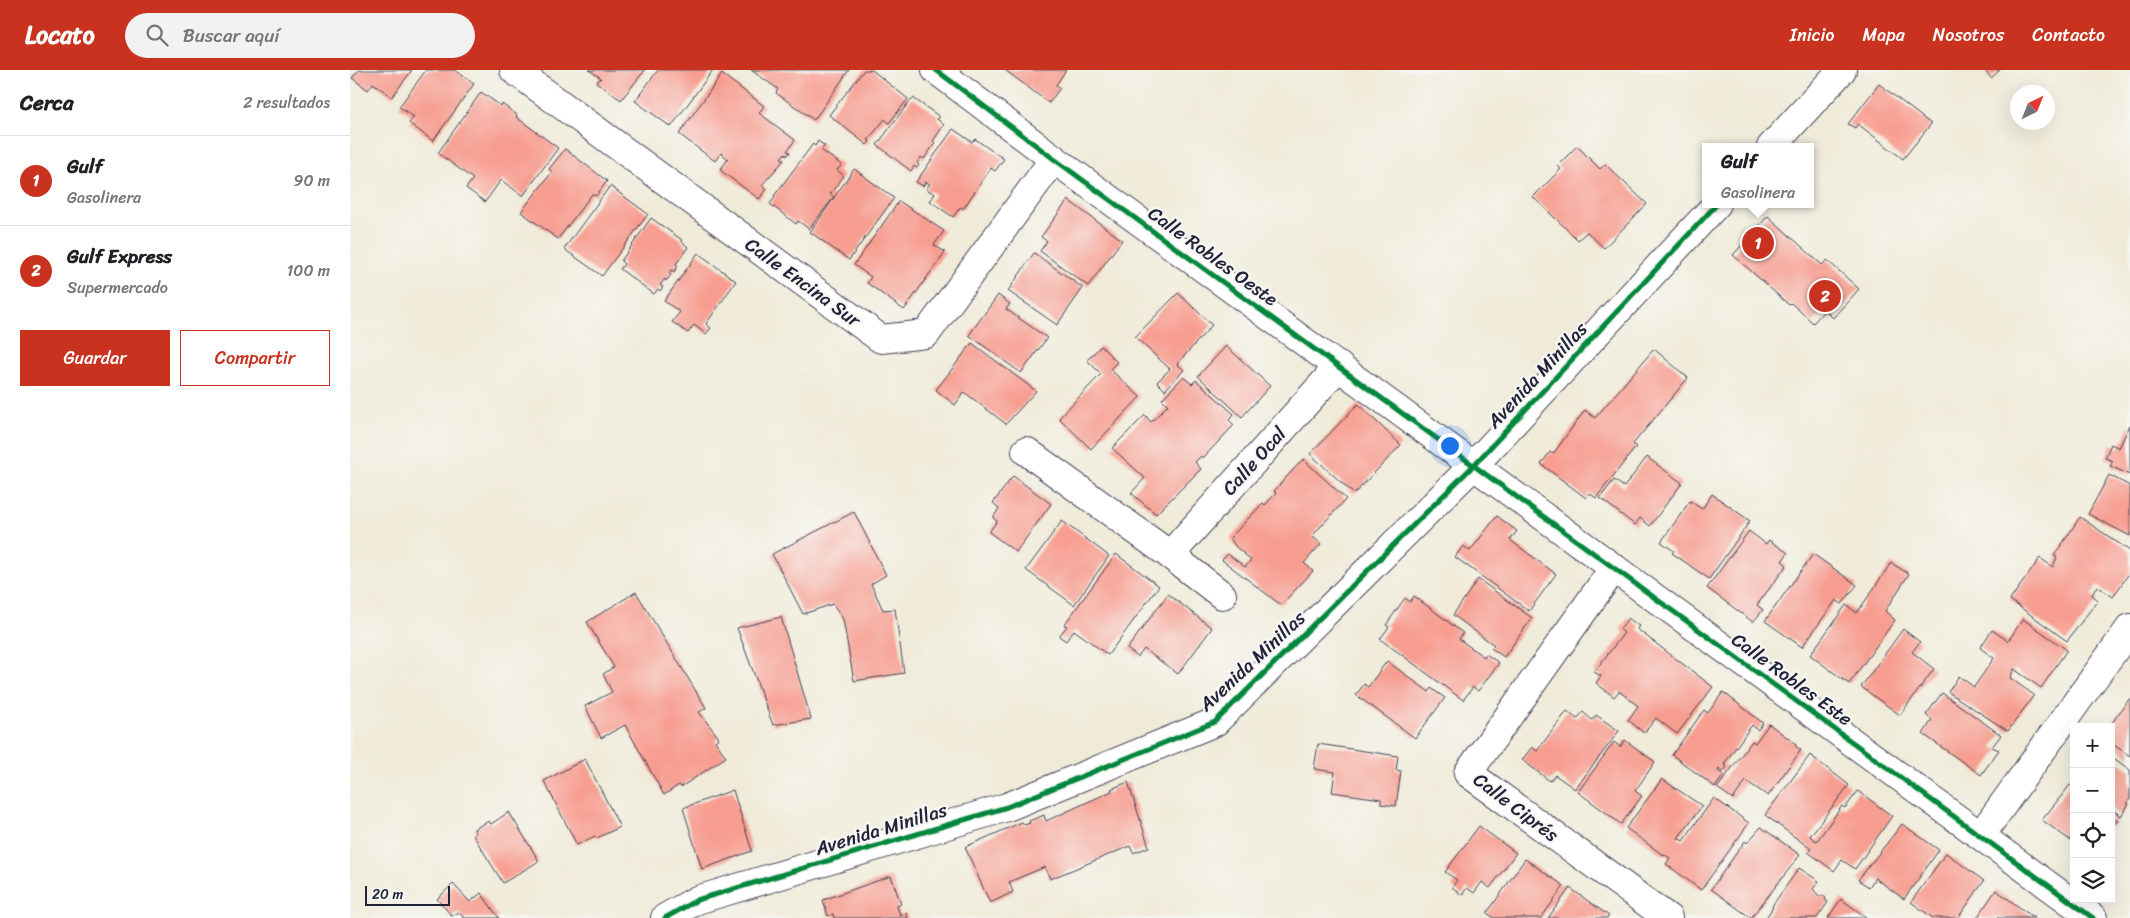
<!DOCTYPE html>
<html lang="es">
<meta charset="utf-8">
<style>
body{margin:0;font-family:Sriracha,sans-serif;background:#f2f2f2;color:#202124}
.controls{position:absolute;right:15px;bottom:15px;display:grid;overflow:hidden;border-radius:0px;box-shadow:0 5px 20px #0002}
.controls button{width:45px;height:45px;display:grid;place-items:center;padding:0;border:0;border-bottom:1px solid #e0e0e0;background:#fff;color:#202124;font:25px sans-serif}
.compass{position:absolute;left:1660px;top:15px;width:45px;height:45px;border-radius:50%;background:#fff;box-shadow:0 5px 20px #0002;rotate:43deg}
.scale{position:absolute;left:15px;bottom:12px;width:85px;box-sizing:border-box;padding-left:5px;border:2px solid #22223b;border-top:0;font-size:14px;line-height:18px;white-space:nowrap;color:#22223b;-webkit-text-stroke:4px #f6f6f2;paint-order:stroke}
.you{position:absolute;left:1099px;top:375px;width:18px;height:18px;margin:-12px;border:4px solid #fff;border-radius:50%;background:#1a73e8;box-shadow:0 0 0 8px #1a73e833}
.badge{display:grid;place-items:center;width:32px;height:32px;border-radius:50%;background:#c8321e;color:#fff;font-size:16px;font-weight:700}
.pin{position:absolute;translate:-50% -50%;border:2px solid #fff;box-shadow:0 1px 5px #0006}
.popup{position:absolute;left:1352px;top:73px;width:112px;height:65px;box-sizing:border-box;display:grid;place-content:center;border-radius:0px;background:#fff;filter:drop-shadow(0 1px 4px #0005);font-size:16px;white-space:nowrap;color:#757577}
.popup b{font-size:19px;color:#202124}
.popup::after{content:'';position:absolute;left:50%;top:100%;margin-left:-10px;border:10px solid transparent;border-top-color:#fff}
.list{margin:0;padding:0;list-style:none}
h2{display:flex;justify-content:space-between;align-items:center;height:65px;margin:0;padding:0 20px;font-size:21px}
h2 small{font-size:16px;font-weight:400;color:#757577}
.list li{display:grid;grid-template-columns:32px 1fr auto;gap:15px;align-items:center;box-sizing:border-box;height:90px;padding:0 20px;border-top:1px solid #e0e0e0}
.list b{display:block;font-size:19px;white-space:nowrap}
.list p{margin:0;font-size:16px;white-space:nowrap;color:#757577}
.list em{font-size:16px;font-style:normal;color:#757577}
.actions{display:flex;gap:10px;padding:15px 20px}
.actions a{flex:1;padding:11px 0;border:1px solid #c8321e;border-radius:0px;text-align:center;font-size:18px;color:#c8321e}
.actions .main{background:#c8321e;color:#fff}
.icon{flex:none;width:28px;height:28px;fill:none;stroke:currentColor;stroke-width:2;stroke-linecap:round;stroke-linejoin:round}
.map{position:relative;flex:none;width:1780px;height:848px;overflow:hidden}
header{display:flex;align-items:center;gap:30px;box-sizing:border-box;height:70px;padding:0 25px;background:#c8321e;color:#fff}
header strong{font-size:24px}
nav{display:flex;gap:28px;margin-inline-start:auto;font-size:18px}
.search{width:350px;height:45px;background:#f2f2f2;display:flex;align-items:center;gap:12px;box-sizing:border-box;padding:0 18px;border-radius:28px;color:#757577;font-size:19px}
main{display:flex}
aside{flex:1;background:#fff}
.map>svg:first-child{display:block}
.building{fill:#f79e91}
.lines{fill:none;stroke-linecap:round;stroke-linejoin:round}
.street-casing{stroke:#414053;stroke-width:30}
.secondary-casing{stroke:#414053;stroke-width:30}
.street{stroke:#fff;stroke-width:28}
.secondary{stroke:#fff;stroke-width:28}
.cycleway-casing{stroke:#f6f6f2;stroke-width:8}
.cycleway{stroke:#00873e;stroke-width:5}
.labels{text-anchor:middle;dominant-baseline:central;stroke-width:4.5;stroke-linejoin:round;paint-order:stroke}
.street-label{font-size:19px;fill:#22223b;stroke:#f6f6f2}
</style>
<header>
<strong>Locato</strong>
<div class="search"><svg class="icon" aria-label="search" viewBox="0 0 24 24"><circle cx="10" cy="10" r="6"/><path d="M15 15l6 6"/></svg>Buscar aquí</div>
<nav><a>Inicio</a><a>Mapa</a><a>Nosotros</a><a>Contacto</a></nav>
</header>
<main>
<aside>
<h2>Cerca<small>2 resultados</small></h2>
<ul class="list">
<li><span class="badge">1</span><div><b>Gulf</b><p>Gasolinera</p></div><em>90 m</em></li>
<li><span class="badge">2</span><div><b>Gulf Express</b><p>Supermercado</p></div><em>100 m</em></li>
</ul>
<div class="actions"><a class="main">Guardar</a><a>Compartir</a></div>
</aside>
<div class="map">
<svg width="1780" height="848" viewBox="0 0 1780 848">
<rect width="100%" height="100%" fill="#f6f6f2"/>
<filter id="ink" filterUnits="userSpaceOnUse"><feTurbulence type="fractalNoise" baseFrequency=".02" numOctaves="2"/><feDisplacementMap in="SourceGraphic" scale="10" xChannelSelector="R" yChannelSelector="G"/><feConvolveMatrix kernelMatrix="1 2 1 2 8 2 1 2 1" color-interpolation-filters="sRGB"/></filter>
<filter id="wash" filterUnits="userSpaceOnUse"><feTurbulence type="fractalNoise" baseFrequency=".0096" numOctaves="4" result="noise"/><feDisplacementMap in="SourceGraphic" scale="20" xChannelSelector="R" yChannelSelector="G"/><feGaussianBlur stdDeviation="1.12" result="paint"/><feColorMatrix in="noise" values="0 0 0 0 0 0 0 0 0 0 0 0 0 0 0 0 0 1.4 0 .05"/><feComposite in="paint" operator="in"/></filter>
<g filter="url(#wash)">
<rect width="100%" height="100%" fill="#f0ebd9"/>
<g id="blocks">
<!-- building -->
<g class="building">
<path d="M9 0H62L42 27 23 13 18 20 2 8Z"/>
<path d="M76 0H105L124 14 83 71 59 53 64 47 49 37Z"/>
<path d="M239 0H295L271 30 246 12 251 8Z"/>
<path d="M308 0H363L321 57 285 31Z"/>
<path d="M401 0H499L464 50 426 23 428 19Z"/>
<path d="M514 0H522L558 29 539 53 535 49 518 70 520 71 517 75 479 45Z"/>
<path d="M655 0H716L706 15 710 18 699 33Z"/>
<path d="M1634 0H1650L1641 8Z"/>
<path d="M372 4 414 36 409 43 445 70 437 81 440 82 437 86 435 83 431 88 434 90 412 115 417 119 409 129 370 100 378 89 371 83 365 91 329 64Z"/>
<path d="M1529 14 1581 54 1553 89 1508 54 1505 58 1498 54Z"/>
<path d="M131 22 151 36 152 34 167 45 166 47 208 78 173 126 151 110 135 132 116 118 123 109 88 83Z"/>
<path d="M563 28 590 47 587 49 594 55 583 71 585 73 574 89 571 87 567 93 569 95 567 98 564 96 561 101 527 75 561 29 562 30Z"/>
<path d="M603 59 622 72 625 69 654 89 645 101 641 98 613 139 610 137 603 147 580 131 585 124 576 119 580 114 576 112 573 116 566 112Z"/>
<path d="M468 71 475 76 471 80 492 95 487 100 494 106 480 124 484 127 459 159 448 151 446 154 420 134 425 127 424 126 463 74 465 76Z"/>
<path d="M1227 76 1250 99 1255 94 1297 134 1254 178 1237 162 1228 170 1183 127 1211 99 1207 96Z"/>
<path d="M215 79 257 111 246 126 242 124 208 169 171 142 202 102 199 99Z"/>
<path d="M504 99 544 128 499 190 460 162Z"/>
<path d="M260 116 298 144 252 206 214 179Z"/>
<path d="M718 130 772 170 738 216 690 181 697 171 691 167Z"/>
<path d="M549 131 594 161 584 175 595 182 554 240 517 213 521 207 504 195Z"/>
<path d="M1418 146 1472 195 1477 190 1509 219 1483 248 1475 240 1463 253 1441 233 1439 235 1383 185Z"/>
<path d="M301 148 332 170 331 171 338 177 326 194 328 196 324 202 321 200 319 203 321 205 316 211 315 209 310 215 313 217 310 221 308 219 304 224 270 199 274 194 271 191Z"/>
<path d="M348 183 386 211 356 254 361 258 356 264 344 255 338 263 322 252 330 242 314 231Z"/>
<path d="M684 183 733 218 707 255 658 221Z"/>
<path d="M828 223 862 255 827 294 834 300 815 320 807 312 820 299 785 267Z"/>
<path d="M648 225 660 234 656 239 697 268 671 303 619 265Z"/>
<path d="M622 273 686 321 656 354 614 322 605 335 586 320Z"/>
<path d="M751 276 767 292 760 299 790 327 741 379 709 348 751 304 737 290Z"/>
<path d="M876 276 920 316 892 347 848 306Z"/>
<path d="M1304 279 1338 308 1283 374 1286 377 1246 428 1239 423 1236 428 1191 394 1200 382 1203 384 1235 340 1245 348Z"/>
<path d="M833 307 842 314 846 310 884 344 879 350 884 355 853 388 851 386 845 392 851 399 806 444 781 423 795 408 762 378 795 345 801 352 818 335 812 329Z"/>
<path d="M1008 334 1051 375 1004 424 960 384Z"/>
<path d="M1780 355V405L1760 396 1763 391 1755 388 1761 374 1769 378Z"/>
<path d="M1297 387 1332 413 1300 456 1290 448 1285 455 1250 428 1264 410 1274 417Z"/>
<path d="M953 389 996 429 962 466 971 474 954 493 963 501 931 535 872 490 878 484 895 497 901 490 885 476 880 468 913 433 915 435 926 423 924 421Z"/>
<path d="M1759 405 1780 416V466L1738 444Z"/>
<path d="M663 406 701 434 666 482 639 462 647 451 643 448 649 438 643 433Z"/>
<path d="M1362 424 1400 451 1359 509 1322 483 1324 481 1311 472 1340 431 1352 439Z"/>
<path d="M504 442 536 505 521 514 533 540 545 539 554 603 504 611 493 549 483 534 453 544 422 484Z"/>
<path d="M1147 446 1167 461 1160 470 1206 504 1179 541 1105 487 1113 476 1120 481Z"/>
<path d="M1730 447 1780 481V502L1763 527 1747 516 1742 525 1748 530 1717 571 1660 530 1690 488 1703 497 1707 487 1704 486Z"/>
<path d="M712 451 759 486 724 535 676 500Z"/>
<path d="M1399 461 1416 474 1419 470 1438 483 1432 491 1437 495 1407 535 1413 540 1403 552 1357 518Z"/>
<path d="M766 484 809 516 758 585 724 560 716 571 709 566 717 556 714 555Z"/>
<path d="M1463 484 1507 515 1492 534 1486 530 1452 577 1415 551Z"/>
<path d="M1541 493 1559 504 1535 541 1545 550 1499 614 1460 585 1496 535 1507 543Z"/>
<path d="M1128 509 1182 548 1154 587 1141 578 1144 575 1103 545Z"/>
<path d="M286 522 356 638 349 642 369 668 365 671 376 687 331 717 329 715 314 725 275 655 251 668 235 636 262 622 253 604 264 597 237 552Z"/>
<path d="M818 524 862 558 828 604 794 579 788 587 777 579Z"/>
<path d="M1064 526 1113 563 1109 569 1134 587 1136 584 1149 593 1128 621 1123 617 1113 630 1030 569 1039 557 1036 555 1055 528 1060 532Z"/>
<path d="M431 547 461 649 423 655 387 558Z"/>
<path d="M1278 548 1289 556 1287 559 1363 617 1327 664 1306 648 1294 663 1278 650 1288 636 1269 621 1264 627 1246 613 1251 606 1244 602 1274 563 1270 559Z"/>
<path d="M1673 549 1717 580 1691 618 1664 599 1660 608 1684 625 1658 661 1598 622 1609 606 1624 617 1644 588 1630 578 1642 560 1658 571Z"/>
<path d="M1553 559 1570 572 1562 582 1584 599 1550 645 1511 617Z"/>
<path d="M1037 591 1079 622 1081 618 1095 628 1065 668 1006 625 1014 614 1018 617Z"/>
<path d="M1373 622 1413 653 1408 660 1402 655 1374 694 1377 697 1373 702 1369 699 1368 701 1374 705 1365 717 1322 685 1354 640 1358 643Z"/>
<path d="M1592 623 1651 665 1642 677 1649 680 1631 705 1573 664 1582 650 1576 645Z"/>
<path d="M1780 628V686L1761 673V657H1759Z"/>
<path d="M1217 641 1227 649 1233 642 1242 650 1246 645 1269 661 1225 719 1205 705 1200 711 1172 690 1182 677 1187 681Z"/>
<path d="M1419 654 1446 674 1445 676 1451 680 1418 726 1396 711 1383 729 1367 718 1402 671 1405 673Z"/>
<path d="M1275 670 1305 692 1285 721 1292 726 1271 754 1228 722 1264 672 1270 677Z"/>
<path d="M968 674 1048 686 1046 700 1051 701 1046 736 1031 734V729L982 722 985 702 964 699Z"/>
<path d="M1460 685 1499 715 1460 766 1465 770 1467 771 1492 736 1495 738 1508 721 1542 746 1505 799 1492 790 1484 801 1458 782 1461 779 1415 745Z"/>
<path d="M1761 686 1780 700V729L1777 733 1779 734 1771 746 1761 739Z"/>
<path d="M235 689 270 757 247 768 245 766 227 775 194 711Z"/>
<path d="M1312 709 1352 736 1328 768 1333 771 1364 728 1399 753 1351 820 1316 794 1320 788 1314 784 1313 785 1276 758Z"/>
<path d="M778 712 799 777 783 783 780 776 700 809 695 797 659 812 663 822 640 833 615 777 672 752 674 755 680 753 679 751 694 745 696 751 762 721 761 719Z"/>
<path d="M1720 715 1724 717V773L1692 750Z"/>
<path d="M383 720 402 781 352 799 333 738Z"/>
<path d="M159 742 189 791 153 813 123 765 126 763 124 759 139 751 141 754Z"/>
<path d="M1761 745 1768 750 1761 758Z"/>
<path d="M1552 754 1589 780 1554 829 1525 808 1519 817 1508 810Z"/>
<path d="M1129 756 1166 783 1140 818 1132 812 1124 823 1117 818 1112 825 1102 817 1107 810 1095 802Z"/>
<path d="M1411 757 1450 785 1401 848 1361 819 1395 771 1397 773Z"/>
<path d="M1596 783 1634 811 1608 848H1583L1561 832Z"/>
<path d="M1175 789 1214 816 1191 848H1144L1137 843Z"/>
<path d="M1449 798 1469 811 1463 819 1470 827 1471 825 1476 828 1475 830 1478 832 1467 848H1416L1423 837 1422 836Z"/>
<path d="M541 806 551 834 547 836 550 845 556 843 558 848H484L483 844 478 846 473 830Z"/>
<path d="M103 814 120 832 131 823 149 848H114L109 842 102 846 87 829Z"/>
<path d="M1220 818 1259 846 1257 848H1198Z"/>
<path d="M1646 820 1684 848H1627Z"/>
<path d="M1491 829 1517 848H1478Z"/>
</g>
</g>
</g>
<g filter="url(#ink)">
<use href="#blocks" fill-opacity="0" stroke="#414053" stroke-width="1"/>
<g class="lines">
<!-- street casing -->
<g class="street-casing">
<g id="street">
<path d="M164 0 531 269 576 264 704 89"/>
<path d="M586 0 704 89 1743 848"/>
<path d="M676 381 820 485 872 525"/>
<path d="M820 485 989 296"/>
<path d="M1264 498 1118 703 1318 848"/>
<path d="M1631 765 1780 558"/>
</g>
</g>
<!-- secondary casing -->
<g class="secondary-casing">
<g id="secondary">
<path d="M1421 77 1492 0"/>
<path d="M315 848 347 830 657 737 865 652 1123 396 1367 134"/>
</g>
</g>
<!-- street -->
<use href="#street" class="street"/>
<!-- secondary -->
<use href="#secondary" class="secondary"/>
<!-- cycleway casing -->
<g class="cycleway-casing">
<g id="cycleway">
<path d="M586 0 704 89 1743 848"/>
<path d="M315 848 347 830 657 737 865 652 1123 396 1367 134"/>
</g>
</g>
<!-- cycleway -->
<use href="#cycleway" class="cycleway"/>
</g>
</g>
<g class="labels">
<!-- street labels -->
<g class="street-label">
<text transform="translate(863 186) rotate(36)">Calle Robles Oeste</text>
<text transform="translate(453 212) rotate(36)">Calle Encina Sur</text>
<text transform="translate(1187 305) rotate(-47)">Avenida Minillas</text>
<text transform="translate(904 391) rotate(-48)">Calle Ocal</text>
<text transform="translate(902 591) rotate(-43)">Avenida Minillas</text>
<text transform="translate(1442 609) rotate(36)">Calle Robles Este</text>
<text transform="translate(1166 737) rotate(37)">Calle Ciprés</text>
<text transform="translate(531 759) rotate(-17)">Avenida Minillas</text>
</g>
</g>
</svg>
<div class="controls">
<button>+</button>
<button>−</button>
<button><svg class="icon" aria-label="locate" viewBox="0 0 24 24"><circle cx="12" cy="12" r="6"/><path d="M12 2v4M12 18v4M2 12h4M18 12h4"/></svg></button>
<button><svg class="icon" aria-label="layers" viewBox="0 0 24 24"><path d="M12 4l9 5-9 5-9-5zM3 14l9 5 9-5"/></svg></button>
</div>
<svg class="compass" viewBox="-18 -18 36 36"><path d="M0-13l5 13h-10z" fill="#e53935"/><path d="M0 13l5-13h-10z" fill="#757577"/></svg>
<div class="scale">20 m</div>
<div class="you"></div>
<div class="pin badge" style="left:1408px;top:173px">1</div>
<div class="popup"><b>Gulf</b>Gasolinera</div>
<div class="pin badge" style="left:1475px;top:226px">2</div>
</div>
</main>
